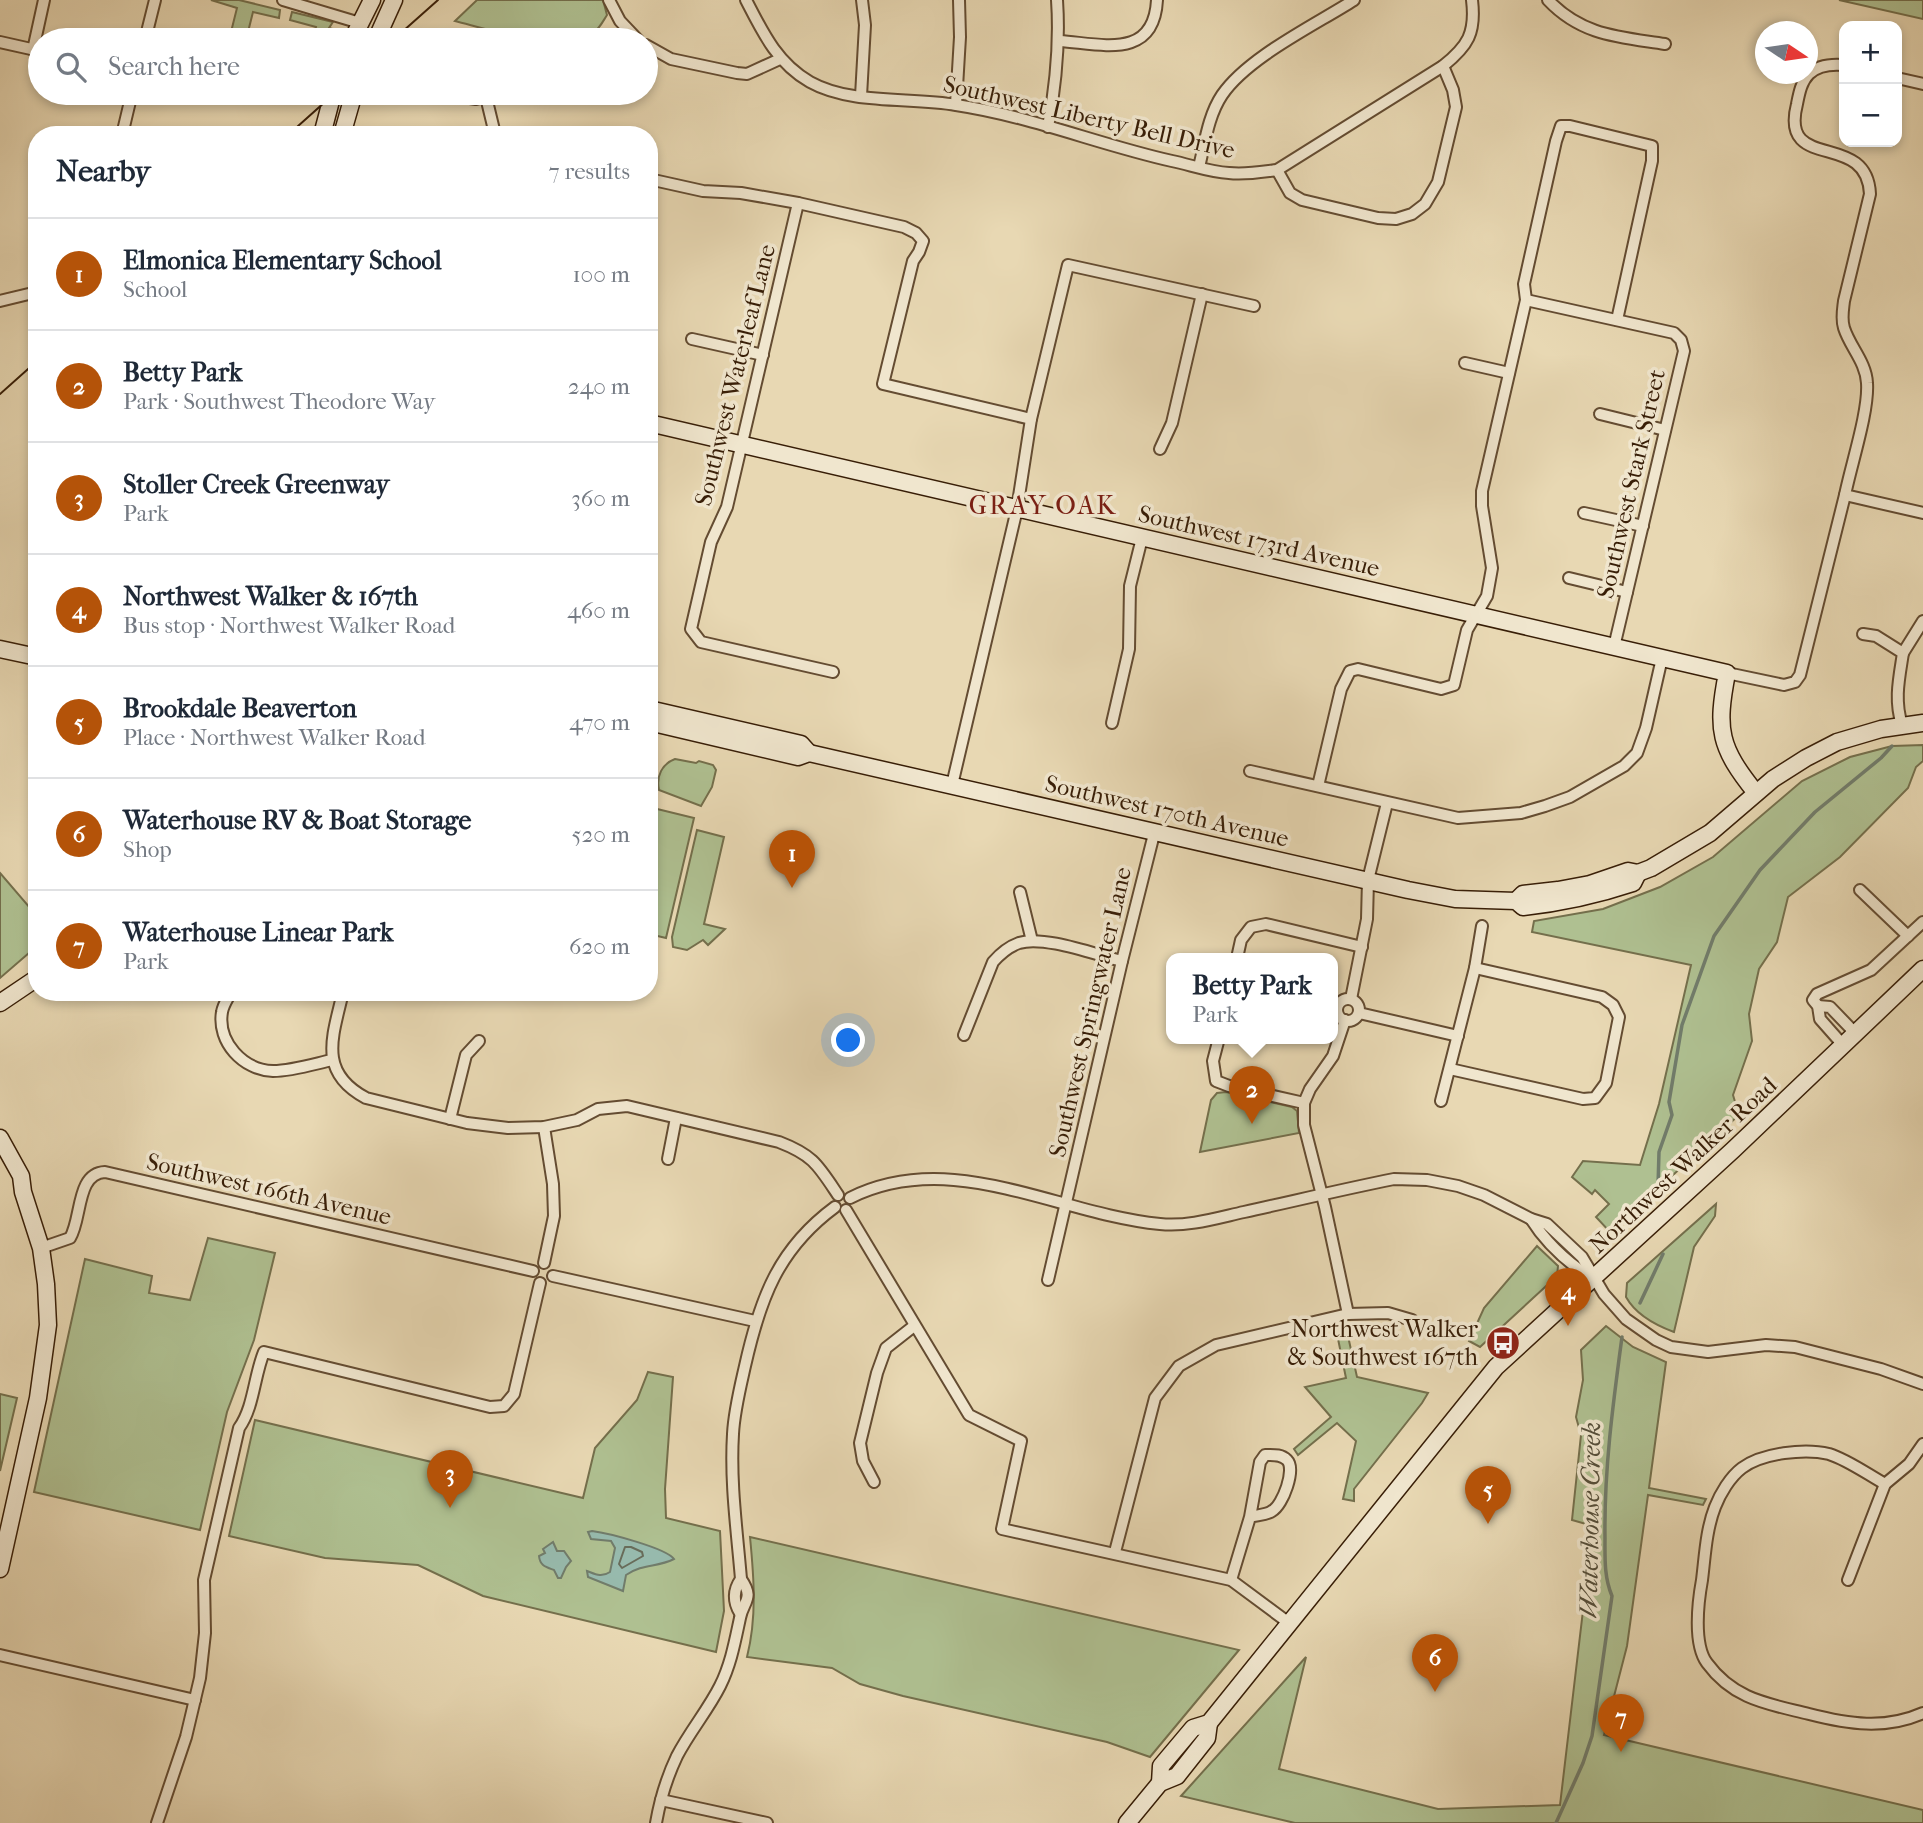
<!DOCTYPE html>
<meta charset="utf-8">
<style>
body{margin:0;font-family:"IM FELL French Canon",serif;background:#f6f6f7;color:#1f2937}
.controls{position:absolute;right:21px;top:21px;display:grid;overflow:hidden;border-radius:14px;box-shadow:0 4px 10px #0003}
.controls button{width:63px;height:63px;display:grid;place-items:center;padding:0;border:0;border-bottom:2px solid #e0e1e3;background:#fff;color:#1f2937;font:35px sans-serif}
.compass{position:absolute;left:1755px;top:21px;width:63px;height:63px;border-radius:50%;background:#fff;box-shadow:0 4px 10px #0003;rotate:103deg}
.you{position:absolute;left:849px;top:1041px;width:24px;height:24px;margin:-18px;border:5px solid #fff;border-radius:50%;background:#1a73e8;box-shadow:0 0 0 10px #1a73e833}
.badge{display:grid;place-items:center;width:46px;height:46px;border-radius:50%;background:#b45309;color:#fff;font-size:23px;font-weight:700}
.pin{position:absolute;translate:-50% -58px;filter:drop-shadow(0 2px 4px #0008)}
.pin::after{content:'';position:absolute;top:37px;width:24px;height:21px;background:inherit;clip-path:polygon(0 0,100% 0,50% 100%)}
.popup{position:absolute;left:1166px;top:953px;width:172px;height:91px;box-sizing:border-box;display:grid;place-content:center;border-radius:14px;background:#fff;filter:drop-shadow(0 2px 5px #0005);font-size:23px;white-space:nowrap;color:#747a83}
.popup b{font-size:26px;color:#1f2937}
.popup::after{content:'';position:absolute;left:50%;top:100%;margin-left:-14px;border:14px solid transparent;border-top-color:#fff}
.list{margin:0;padding:0;list-style:none}
h2{display:flex;justify-content:space-between;align-items:center;height:91px;margin:0;padding:0 28px;font-size:30px}
h2 small{font-size:23px;font-weight:400;color:#747a83}
.list li{display:grid;grid-template-columns:46px 1fr auto;gap:21px;align-items:center;box-sizing:border-box;height:112px;padding:0 28px;border-top:2px solid #e0e1e3}
.list b{display:block;font-size:26px;white-space:nowrap}
.list p{margin:0;font-size:23px;white-space:nowrap;color:#747a83}
.list em{font-size:23px;font-style:normal;color:#747a83}
.icon{flex:none;width:38px;height:38px;fill:none;stroke:currentColor;stroke-width:2;stroke-linecap:round;stroke-linejoin:round}
.map{position:relative;flex:none;width:1923px;height:1823px;overflow:hidden}
.search{position:absolute;background:#fff;box-shadow:0 4px 10px #0003;left:28px;top:28px;width:630px;height:77px;display:flex;align-items:center;gap:18px;box-sizing:border-box;padding:0 24px;border-radius:38px;color:#747a83;font-size:26px}
.panel{position:absolute;background:#fff;box-shadow:0 4px 10px #0003;left:28px;top:126px;width:630px;height:875px;border-radius:28px}
.map>svg:first-child{display:block}
.green{fill:#afc091;stroke:#746f4c;stroke-width:2}
.water{fill:#97baad;stroke:#717c6b;stroke-width:2}
.lines{fill:none;stroke-linecap:round;stroke-linejoin:round}
.shore{stroke:#686c5a;stroke-width:2}
.stream{stroke:#717c6b;stroke-width:3.5}
.street-casing{stroke:#644c32;stroke-width:14}
.secondary-casing{stroke:#381e07;stroke-width:19}
.street{stroke:#f0e6ce;stroke-width:10}
.secondary{stroke:#f0e6ce;stroke-width:16}
.tram{stroke:#381e07;stroke-width:2}
.labels{text-anchor:middle;dominant-baseline:central;stroke-width:7;stroke-linejoin:round;paint-order:stroke}
.street-label{font-size:24px;fill:#381e07;stroke:#f0e6ce}
.poi-label{font-size:24px;fill:#381e07;stroke:#f0e6ce;text-anchor:end}
.neighbourhood-label{font-size:26px;letter-spacing:2px;fill:#7a1f14;stroke:#f0e6ce}
.water-label{font-size:26px;font-style:italic;fill:#544d39;stroke:#f0e6ce}
</style>
<div class="map">
<svg width="1923" height="1823" viewBox="0 0 1923 1823">
<rect width="100%" height="100%" fill="#e8d8b3"/>
<filter id="stains"><feTurbulence type="fractalNoise" baseFrequency=".00286" numOctaves="4"/><feColorMatrix values="0 0 0 0 .2 0 0 0 0 .09 0 0 0 0 .02 0 0 0 .5 -.17"/></filter>
<radialGradient id="worn" r=".72"><stop offset=".6" stop-color="#630" stop-opacity="0"/><stop offset="1" stop-color="#630" stop-opacity=".3"/></radialGradient>
<!-- green -->
<g class="green">
<path d="M211 0H239L280 10 279 18 253 12 246 40H229L237 8Z"/>
<path d="M477 0H603L607 15C603 21 600 28 594 32 563 54 491 30 455 21Z"/>
<path d="M1839 0H1923V19Z"/>
<path d="M292 12 333 22 329 28 336 30 332 40H313L316 27 290 20Z"/>
<path d="M1923 745V761L1916 767 1908 788 1840 857 1788 897 1777 942 1759 969 1749 1014 1752 1041 1733 1095 1739 1115 1629 1215 1609 1231 1596 1217 1609 1204 1595 1190 1592 1194 1572 1177 1583 1161 1640 1165 1659 1104 1691 965 1532 932 1534 921 1603 909 1660 887 1713 857 1802 781 1850 757 1892 746Z"/>
<path d="M675 759 696 763 699 761 713 765 716 770 712 787 701 806 659 790C656 776 662 764 675 759Z"/>
<path d="M649 807 694 818 666 938 649 934Z"/>
<path d="M697 830 724 837 704 924 725 929 708 945 703 940 687 950 673 947 672 937Z"/>
<path d="M0 873 37 916V946L0 978Z"/>
<path d="M1226 1092 1292 1107 1297 1111 1299 1133 1200 1152 1211 1100 1217 1093Z"/>
<path d="M1716 1204 1715 1216 1694 1247 1674 1332C1655 1325 1636 1315 1626 1297L1627 1283Z"/>
<path d="M208 1238 275 1253 254 1340 227 1412 200 1530 34 1492 85 1259 152 1276 149 1293 190 1300Z"/>
<path d="M1537 1246 1558 1266 1557 1276 1480 1347 1469 1341 1484 1308Z"/>
<path d="M1606 1326 1633 1347 1666 1362 1649 1488 1706 1499 1703 1505 1648 1495 1627 1646 1604 1735 1923 1810V1823H1295L1181 1796 1306 1657 1279 1769 1438 1809 1560 1805 1593 1526 1572 1520 1581 1435 1576 1417 1583 1380 1581 1350Z"/>
<path d="M1346 1327 1357 1377 1428 1393 1422 1403 1354 1489V1501L1343 1499 1356 1441 1337 1423 1298 1455 1294 1449 1331 1417 1305 1387 1346 1378 1336 1329Z"/>
<path d="M648 1372 673 1377 665 1489 666 1518 720 1531 724 1611 716 1652 483 1596 418 1565 325 1558 229 1536 255 1420 583 1498 595 1448 637 1400Z"/>
<path d="M0 1394 17 1398 0 1471Z"/>
<path d="M750 1537 1239 1650 1150 1757 1107 1742 903 1696 860 1684 832 1668 747 1657C757 1617 754 1578 750 1537Z"/>
</g>
<!-- water -->
<g class="water">
<path d="M592 1531C608 1533 666 1548 674 1559 656 1568 644 1563 626 1575L623 1591 588 1577 587 1571C595 1574 601 1578 610 1572L615 1548 611 1541 591 1539 588 1532Z"/>
<path d="M553 1542 557 1551H564L571 1561 566 1567 561 1578H558L554 1570C546 1567 540 1566 539 1556L545 1553 543 1549Z"/>
</g>
<g class="lines">
<!-- shore -->
<path class="shore" d="M625 1547H631L642 1552 643 1556 622 1568 619 1564Z"/>
<!-- stream -->
<g class="stream">
<path d="M1658 1186 1659 1152 1672 1115 1669 1102 1682 1025 1714 936 1760 870 1815 812 1881 758 1892 746"/>
<path d="M1640 1303 1663 1254"/>
<path d="M1556 1823 1583 1763 1592 1736 1612 1596C1604 1577 1605 1558 1605 1538 1604 1470 1613 1404 1622 1337"/>
</g>
<!-- street casing -->
<g class="street-casing">
<g id="street">
<path d="M283 0 360 23"/>
<path d="M609 0 620 21 638 40"/>
<path d="M746 0C763 33 777 63 810 82 851 105 911 97 956 105 1030 116 1100 145 1172 161 1191 165 1210 172 1229 173 1245 175 1261 172 1277 170L1443 66C1468 46 1476 33 1472 0"/>
<path d="M1548 0C1582 36 1620 37 1665 44"/>
<path d="M145 40 155 0"/>
<path d="M1060 41C1102 44 1154 60 1157 0"/>
<path d="M0 42 40 51"/>
<path d="M646 45 671 59 737 73 747 74 780 59"/>
<path d="M33 50 44 0"/>
<path d="M1844 65C1832 64 1818 65 1809 74 1801 82 1799 94 1797 104 1779 174 1867 129 1870 194L1844 301C1843 310 1841 319 1844 328 1850 347 1866 362 1867 383 1869 411 1851 465 1845 495L1923 513"/>
<path d="M1897 78 1923 84"/>
<path d="M439 93 476 99 499 93"/>
<path d="M528 93 543 96"/>
<path d="M861 96 865 25 862 0"/>
<path d="M486 97 494 130 493 135"/>
<path d="M956 104 960 37 959 0"/>
<path d="M1048 127C1056 84 1060 44 1057 0"/>
<path d="M122 135 132 93"/>
<path d="M1199 167C1205 143 1208 116 1222 95 1248 57 1315 25 1354 0"/>
<path d="M1277 170 1290 193 1302 200 1378 218 1396 219 1412 214 1425 204 1438 182 1456 107 1453 90 1443 66"/>
<path d="M649 179 703 191 741 193 798 203 904 227 916 233 923 241 919 252 913 261 883 384 1031 419"/>
<path d="M798 203 727 507 711 542 691 629 701 642 833 672"/>
<path d="M1526 300 1674 333 1681 340 1684 351 1614 647"/>
<path d="M0 301 37 292"/>
<path d="M692 339 763 355"/>
<path d="M1465 363 1509 373"/>
<path d="M1600 414 1665 430"/>
<path d="M1160 449 1172 423 1202 294"/>
<path d="M1584 513 1643 526"/>
<path d="M1569 578 1627 592"/>
<path d="M1863 634 1876 636 1903 653C1899 679 1894 700 1902 725"/>
<path d="M1903 653 1923 621"/>
<path d="M1727 673 1784 685 1795 682 1800 675 1845 495"/>
<path d="M1112 723 1129 649 1130 586 1142 538"/>
<path d="M1250 771 1458 818 1521 813 1545 806 1570 797 1624 766 1637 753 1646 728 1662 658"/>
<path d="M952 785 1017 509 1031 419 1068 265 1254 306"/>
<path d="M1318 786 1341 689 1350 671 1358 669 1441 689 1454 685 1467 630 1487 596 1492 568 1482 506V491L1526 300 1524 284 1556 141 1561 126H1570L1652 146V161L1617 320"/>
<path d="M1860 890 1908 936"/>
<path d="M1020 892 1032 941"/>
<path d="M1237 958 1241 940 1251 927 1266 924 1362 947"/>
<path d="M231 992C228 998 223 1005 222 1012 217 1042 243 1070 273 1071 292 1071 314 1064 332 1060"/>
<path d="M343 992C333 1036 317 1072 366 1098L467 1123 508 1128 544 1127 577 1120 598 1109 627 1106 779 1142C813 1155 818 1165 838 1195"/>
<path d="M1351 999 1367 919 1368 880 1387 803"/>
<circle cx="1348" cy="1010" r="11"/>
<path d="M1818 1006 1830 1007 1856 1034"/>
<path d="M1359 1013 1458 1036"/>
<path d="M1345 1020 1333 1056 1310 1089 1304 1103V1125L1325 1207 1348 1314"/>
<path d="M964 1035 993 962C1000 954 1008 947 1019 943 1044 935 1096 955 1122 961"/>
<path d="M1219 1038 1213 1061 1216 1081 1229 1086 1304 1103"/>
<path d="M1843 1045 1820 1019 1818 1006 1813 1000 1817 994 1871 970 1923 922"/>
<path d="M1450 1069 1583 1099 1595 1098 1606 1083 1619 1017 1613 1005 1602 997 1475 968"/>
<path d="M1441 1101 1475 968 1482 926"/>
<path d="M450 1119 466 1055 479 1041"/>
<path d="M544 1127 553 1184 554 1216 544 1263"/>
<path d="M668 1159 676 1118"/>
<path d="M850 1198C952 1147 1057 1214 1160 1224 1188 1227 1217 1218 1244 1212 1294 1201 1344 1189 1394 1179L1427 1180 1458 1186 1484 1195 1531 1219 1547 1224 1582 1257 1604 1294 1626 1319 1656 1340 1671 1347 1708 1352 1766 1345 1795 1347 1881 1369 1923 1384"/>
<path d="M846 1210 969 1415 1021 1441 1002 1529 1231 1580 1289 1623"/>
<path d="M1531 1219C1546 1243 1567 1262 1591 1278"/>
<path d="M41 1248 70 1238C82 1219 76 1173 105 1172L533 1271"/>
<path d="M553 1276 755 1321"/>
<path d="M1048 1280 1122 961 1155 830"/>
<path d="M874 1482 863 1461 860 1443 877 1373 886 1348 914 1326"/>
<path d="M1885 1484C1867 1474 1848 1460 1829 1454 1805 1448 1762 1453 1742 1468 1730 1477 1720 1494 1715 1507 1706 1530 1705 1556 1702 1580 1698 1602 1693 1644 1707 1663 1734 1700 1769 1704 1809 1714 1848 1724 1885 1730 1923 1713"/>
<path d="M1115 1552 1155 1398 1179 1366 1216 1345 1348 1314 1388 1313 1412 1320"/>
<path d="M1231 1580 1250 1517 1260 1462 1265 1455C1273 1455 1281 1454 1287 1460 1296 1469 1283 1505 1272 1511 1267 1515 1257 1515 1250 1517"/>
<path d="M1848 1580 1885 1484 1909 1464 1923 1444"/>
<path d="M740 1613C733 1602 733 1590 741 1579"/>
<path d="M0 1655 195 1700"/>
<path d="M661 1800 767 1823"/>
<path d="M157 1823 186 1737 200 1678 205 1633 204 1580 239 1428C254 1407 254 1376 264 1352L490 1407 504 1406 514 1394 540 1283"/>
<path d="M656 1823C660 1800 667 1777 677 1756 690 1731 708 1710 720 1686 731 1664 735 1641 740 1618 743 1601 755 1599 741 1579 737 1531 730 1482 733 1434 734 1412 740 1388 745 1366 760 1299 778 1249 835 1207"/>
</g>
</g>
<!-- secondary casing -->
<g class="secondary-casing">
<g id="secondary">
<path d="M352 40 372 0"/>
<path d="M376 40 394 0"/>
<path d="M322 135 333 93"/>
<path d="M342 135 354 93"/>
<path d="M649 423 1727 673C1716 730 1719 747 1756 793"/>
<path d="M0 649 37 657"/>
<path d="M649 709 801 744 809 753"/>
<path d="M649 722 798 757 809 753 1408 890 1455 899 1516 901 1523 907C1561 903 1597 895 1633 883L1638 873"/>
<path d="M1516 901 1523 894 1558 890 1590 884 1628 871 1638 873 1651 868 1710 833 1773 779 1806 758 1837 742 1881 729 1923 723"/>
<path d="M0 1003 37 978"/>
<path d="M0 1138 21 1176 23 1192 41 1248 46 1284 48 1325 38 1398 0 1569"/>
<path d="M1160 1783 1161 1766 1193 1728 1209 1723 1496 1367 1733 1150 1923 969"/>
<path d="M1127 1823 1160 1783 1177 1776 1207 1738 1209 1723"/>
</g>
</g>
<!-- street -->
<use href="#street" class="street"/>
<!-- secondary -->
<use href="#secondary" class="secondary"/>
<!-- tram -->
<g class="tram">
<path d="M393 40 438 0"/>
<path d="M288 135 335 93"/>
<path d="M0 394 37 361"/>
</g>
</g>
<!-- icons -->
<defs>
<g id="bus-disc" transform="scale(1.75)"><circle r="9.5" fill="#8f2418" stroke="#f0e6ce"/><path d="M-5-6H5V4H4V6H2V4H-2V6H-4V4H-5ZM-3.5-4V0h7V-4ZM-3.5 1.2v1.5H-2V1.2ZM2 1.2v1.5H3.5V1.2Z" fill="#fff"/></g>
</defs>
<g fill-rule="evenodd">
<use href="#bus-disc" x="1503" y="1343"/>
</g>
<g class="labels">
<!-- street labels -->
<g class="street-label">
<text transform="translate(1089 117) rotate(13)">Southwest Liberty Bell Drive</text>
<text transform="translate(735 375) rotate(-76)">Southwest Waterleaf Lane</text>
<text transform="translate(1631 484) rotate(-77)">Southwest Stark Street</text>
<text transform="translate(1259 541) rotate(13)">Southwest 173rd Avenue</text>
<text transform="translate(1167 811) rotate(13)">Southwest 170th Avenue</text>
<text transform="translate(1090 1012) rotate(-77)">Southwest Springwater Lane</text>
<text transform="translate(1683 1165) rotate(-43)">Northwest Walker Road</text>
<text transform="translate(269 1189) rotate(13)">Southwest 166th Avenue</text>
</g>
<!-- poi labels -->
<g class="poi-label">
<text x="1478" y="1329">Northwest Walker<tspan x="1478" dy="28">&amp; Southwest 167th</tspan></text>
</g>
<!-- neighbourhood labels -->
<g class="neighbourhood-label">
<text x="1043" y="505">GRAY OAK</text>
</g>
<!-- water labels -->
<g class="water-label">
<text transform="translate(1590 1520) rotate(-89)">Waterhouse Creek</text>
</g>
</g>
<rect width="100%" height="100%" filter="url(#stains)"/>
<rect width="100%" height="100%" fill="url(#worn)"/>
</svg>
<div class="controls">
<button>+</button>
<button>−</button>
</div>
<svg class="compass" viewBox="-18 -18 36 36"><path d="M0-13l5 13h-10z" fill="#e53935"/><path d="M0 13l5-13h-10z" fill="#747a83"/></svg>
<div class="you"></div>
<div class="pin badge" style="left:792px;top:888px">1</div>
<div class="pin badge" style="left:1252px;top:1124px">2</div>
<div class="popup"><b>Betty Park</b>Park</div>
<div class="pin badge" style="left:450px;top:1508px">3</div>
<div class="pin badge" style="left:1568px;top:1326px">4</div>
<div class="pin badge" style="left:1488px;top:1524px">5</div>
<div class="pin badge" style="left:1435px;top:1692px">6</div>
<div class="pin badge" style="left:1621px;top:1752px">7</div>
<div class="search"><svg class="icon" aria-label="search" viewBox="0 0 24 24"><circle cx="10" cy="10" r="6"/><path d="M15 15l6 6"/></svg>Search here</div>
<section class="panel">
<h2>Nearby<small>7 results</small></h2>
<ul class="list">
<li><span class="badge">1</span><div><b>Elmonica Elementary School</b><p>School</p></div><em>100 m</em></li>
<li><span class="badge">2</span><div><b>Betty Park</b><p>Park · Southwest Theodore Way</p></div><em>240 m</em></li>
<li><span class="badge">3</span><div><b>Stoller Creek Greenway</b><p>Park</p></div><em>360 m</em></li>
<li><span class="badge">4</span><div><b>Northwest Walker &amp; 167th</b><p>Bus stop · Northwest Walker Road</p></div><em>460 m</em></li>
<li><span class="badge">5</span><div><b>Brookdale Beaverton</b><p>Place · Northwest Walker Road</p></div><em>470 m</em></li>
<li><span class="badge">6</span><div><b>Waterhouse RV &amp; Boat Storage</b><p>Shop</p></div><em>520 m</em></li>
<li><span class="badge">7</span><div><b>Waterhouse Linear Park</b><p>Park</p></div><em>620 m</em></li>
</ul>
</section>
</div>
